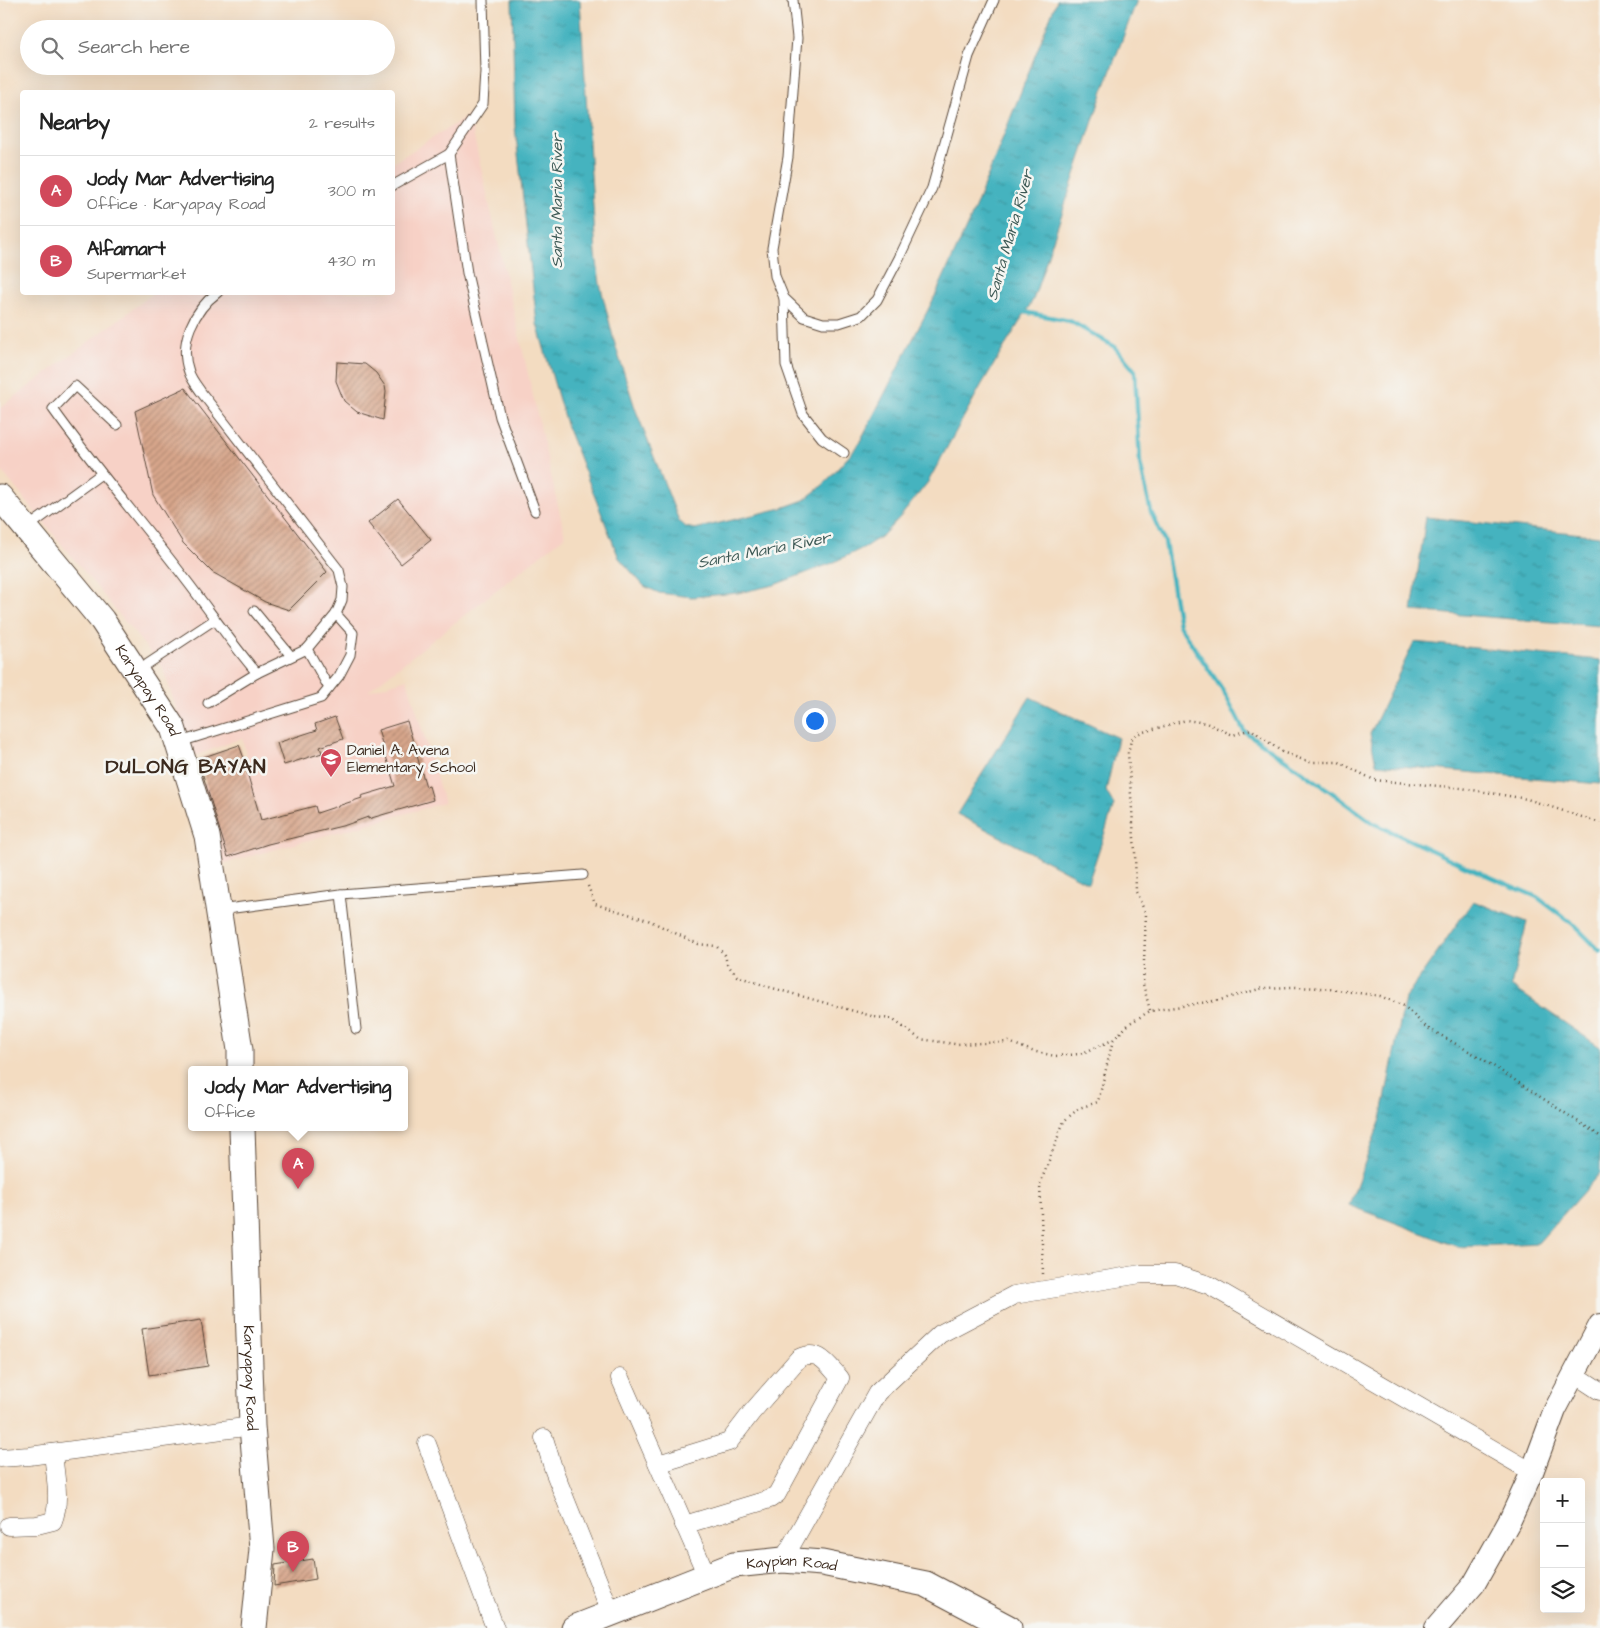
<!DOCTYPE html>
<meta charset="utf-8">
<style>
body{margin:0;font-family:"Architects Daughter",sans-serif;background:#f2f2f2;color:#222}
.controls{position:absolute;right:15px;bottom:15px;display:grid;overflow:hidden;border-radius:5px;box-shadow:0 5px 20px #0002}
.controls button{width:45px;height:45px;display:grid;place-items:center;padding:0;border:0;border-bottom:1px solid #e0e0e0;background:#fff;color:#222;font:25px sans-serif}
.you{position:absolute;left:814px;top:720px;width:18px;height:18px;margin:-12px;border:4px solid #fff;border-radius:50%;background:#1a73e8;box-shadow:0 0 0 8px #1a73e833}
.badge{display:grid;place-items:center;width:32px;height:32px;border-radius:50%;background:#d1495b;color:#fff;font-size:16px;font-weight:700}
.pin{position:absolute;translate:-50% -41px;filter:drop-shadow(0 1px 2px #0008)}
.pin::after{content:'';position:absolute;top:26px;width:18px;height:15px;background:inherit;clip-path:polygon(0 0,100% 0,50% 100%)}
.popup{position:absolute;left:188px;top:1066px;width:220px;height:65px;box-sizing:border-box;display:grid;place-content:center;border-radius:5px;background:#fff;filter:drop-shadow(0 1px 4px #0005);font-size:16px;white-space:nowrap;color:#767676}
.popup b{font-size:19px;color:#222}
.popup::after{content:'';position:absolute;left:50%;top:100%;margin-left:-10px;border:10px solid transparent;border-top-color:#fff}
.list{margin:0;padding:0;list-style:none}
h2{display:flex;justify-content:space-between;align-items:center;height:65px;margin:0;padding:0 20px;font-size:21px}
h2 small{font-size:16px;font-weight:400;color:#767676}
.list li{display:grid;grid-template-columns:32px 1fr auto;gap:15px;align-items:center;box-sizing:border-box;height:70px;padding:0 20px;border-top:1px solid #e0e0e0}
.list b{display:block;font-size:19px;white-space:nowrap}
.list p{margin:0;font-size:16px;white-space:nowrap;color:#767676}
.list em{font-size:16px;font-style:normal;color:#767676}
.icon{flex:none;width:28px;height:28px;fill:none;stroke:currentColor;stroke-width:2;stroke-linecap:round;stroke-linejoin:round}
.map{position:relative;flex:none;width:1600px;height:1628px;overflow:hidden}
.search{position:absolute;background:#fff;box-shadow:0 5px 20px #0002;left:20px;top:20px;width:375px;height:55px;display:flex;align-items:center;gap:12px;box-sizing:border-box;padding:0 18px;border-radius:28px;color:#767676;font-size:19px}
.panel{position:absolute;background:#fff;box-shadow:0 5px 20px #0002;left:20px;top:90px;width:375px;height:205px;border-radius:5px}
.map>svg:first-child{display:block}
.built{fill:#f7d1c6}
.water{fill:url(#water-ripples);stroke:#406e6e}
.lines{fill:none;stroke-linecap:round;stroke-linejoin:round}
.stream{stroke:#44b3bf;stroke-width:4.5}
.building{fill:url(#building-hatch)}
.service-casing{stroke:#574536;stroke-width:11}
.minor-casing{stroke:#574536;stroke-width:19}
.tertiary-casing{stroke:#574536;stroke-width:24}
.secondary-casing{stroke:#574536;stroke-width:27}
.path{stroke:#574536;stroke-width:2.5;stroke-dasharray:1 4;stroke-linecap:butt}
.service{stroke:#fff;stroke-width:9}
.minor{stroke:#fff;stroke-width:18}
.tertiary{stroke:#fff;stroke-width:22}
.secondary{stroke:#fff;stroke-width:25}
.labels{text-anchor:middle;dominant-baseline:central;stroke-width:5;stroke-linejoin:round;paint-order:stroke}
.street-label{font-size:15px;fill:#3b2a1e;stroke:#f6f6f2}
.poi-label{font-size:15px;fill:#3b2a1e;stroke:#f6f6f2;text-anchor:start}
.water-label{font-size:16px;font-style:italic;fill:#3e5a56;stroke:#f6f6f2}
.district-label{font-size:20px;font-weight:bold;letter-spacing:1px;fill:#3b2a1e;stroke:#f6f6f2}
</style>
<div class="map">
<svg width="1600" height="1628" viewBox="0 0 1600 1628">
<defs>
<pattern id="water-ripples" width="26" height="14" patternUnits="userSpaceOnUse" patternTransform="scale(1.25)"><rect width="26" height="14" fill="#44b3bf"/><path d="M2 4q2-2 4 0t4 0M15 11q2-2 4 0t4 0" fill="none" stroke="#3a929b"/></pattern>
<pattern id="building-hatch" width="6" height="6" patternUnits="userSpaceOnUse" patternTransform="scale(1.25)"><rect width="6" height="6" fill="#d7a68b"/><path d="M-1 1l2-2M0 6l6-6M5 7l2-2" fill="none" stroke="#b08771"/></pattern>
</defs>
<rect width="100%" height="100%" fill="#f6f6f2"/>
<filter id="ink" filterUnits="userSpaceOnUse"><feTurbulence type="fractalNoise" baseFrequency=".02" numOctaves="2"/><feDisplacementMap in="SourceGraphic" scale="10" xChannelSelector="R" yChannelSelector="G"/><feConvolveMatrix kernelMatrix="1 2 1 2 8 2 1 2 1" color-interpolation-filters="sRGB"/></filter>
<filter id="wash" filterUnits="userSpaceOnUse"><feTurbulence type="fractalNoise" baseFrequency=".0096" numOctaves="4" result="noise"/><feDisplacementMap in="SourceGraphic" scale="20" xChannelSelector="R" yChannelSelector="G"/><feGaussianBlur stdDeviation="1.12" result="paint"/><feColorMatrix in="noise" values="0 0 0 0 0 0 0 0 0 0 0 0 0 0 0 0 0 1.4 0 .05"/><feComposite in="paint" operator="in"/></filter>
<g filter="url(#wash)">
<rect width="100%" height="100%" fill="#f3dcc1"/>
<!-- built -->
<path class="built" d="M469 115 565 536 368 691 407 679 444 803 222 864 200 785 250 770 242 738 192 757 163 668 0 469V408L154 293 392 292 393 163Z"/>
<!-- water -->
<g class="water">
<path d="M512 0H580L596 254 600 284 614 341 635 408 679 521 686 527 695 529 782 508 804 500 823 485 857 447 934 298 973 213 1057 0H1137L1103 91 1033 300 982 384 928 482 901 516 883 535 865 547 830 564 774 585 738 593 692 597 659 593 644 586 619 558 566 424 537 324 515 127Z"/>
<path d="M1426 517 1600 536V626L1412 611Z"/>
<path d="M1414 642 1600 660V784L1376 764 1370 734Z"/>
<path d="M1030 697 1118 738 1106 791 1114 805 1088 883 957 814Z"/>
<path d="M1473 901 1527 922 1511 986 1600 1047V1173L1538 1243 1458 1247 1349 1205 1381 1119 1405 998Z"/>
</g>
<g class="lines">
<!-- stream -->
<path class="stream" d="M1019 311 1070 321 1115 347 1135 371 1140 463 1151 512 1165 542 1179 625 1224 692 1244 731 1330 791 1373 823 1465 866 1537 897 1573 924 1600 951"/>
</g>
<g id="blocks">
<!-- building -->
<g class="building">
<path d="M337 362 365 364 376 373 385 386 386 392 383 420 357 412 344 401 336 381Z"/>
<path d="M185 388 327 572 289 610 265 602 212 572 183 543 153 495 135 411Z"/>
<path d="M398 499 431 540 401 564 368 523Z"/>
<path d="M335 717 343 739 320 747 322 753 284 765 277 743 317 730 315 724Z"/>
<path d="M407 721 426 787 429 786 433 800 368 819V817L346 825 268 844 228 857 198 759 239 745 248 769H246L261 820 315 806 317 813 362 798 361 796 395 786 378 730Z"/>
<path d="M201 1320 208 1366 149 1375 142 1329Z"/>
<path d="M313 1559 316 1579 274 1586 275 1565Z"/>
</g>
</g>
</g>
<g filter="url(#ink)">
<use href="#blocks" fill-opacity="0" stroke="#574536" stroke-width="1"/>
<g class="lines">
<!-- service casing -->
<g class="service-casing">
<g id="service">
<path d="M793 0 797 38 788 157 772 248 775 276 784 298 804 317 823 323H839L861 316 877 300 899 258 932 188 969 56 994 0"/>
<path d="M449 154 467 273 500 417 535 511"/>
<path d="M392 186 449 154 483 104 485 72 483 0"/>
<path d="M784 298 786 365 803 414 822 438 844 453"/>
<path d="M117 425 75 386 53 409C95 468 142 522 186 580 210 611 231 643 257 673"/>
<path d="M28 527 101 474"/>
<path d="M254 611 291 656"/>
<path d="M307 649 329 688"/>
<path d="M137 671 214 620"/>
<path d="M208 703 257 673 307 649 336 614 342 600 343 587 339 570 201 392C197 386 191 379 189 372 178 342 194 310 218 292"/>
<path d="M180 742 321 698 339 676 350 655 353 633 336 614"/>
<path d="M341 894 356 1029"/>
<path d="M219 910 341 894 583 875"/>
</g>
</g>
<!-- minor casing -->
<g class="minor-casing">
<g id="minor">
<path d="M1574 1374 1600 1391"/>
<path d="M620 1378 707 1576"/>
<path d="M544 1438 554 1471 611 1613"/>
<path d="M427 1444 495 1628"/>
<path d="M0 1458 29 1456 252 1426"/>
<path d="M658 1464 729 1442 752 1412 799 1358C819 1348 828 1365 840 1378L777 1494 770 1499 684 1525"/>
<path d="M9 1526 37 1525 53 1521C61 1501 55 1475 53 1453"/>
<path d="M783 1560 877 1393 940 1334 1014 1295 1141 1274H1175L1209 1285 1532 1472"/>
</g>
</g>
<!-- tertiary casing -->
<g class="tertiary-casing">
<path id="tertiary" d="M1436 1628 1474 1584 1510 1520 1532 1472 1555 1410 1600 1325"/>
</g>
<!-- secondary casing -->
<g class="secondary-casing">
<g id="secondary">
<path id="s1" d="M0 497 102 620 173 728 207 836 240 1050V1070"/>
<path id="s2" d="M242 1128 252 1426 262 1549 254 1628"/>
<path id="s3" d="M574 1628 734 1565 783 1560 822 1563 926 1584 1009 1628"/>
</g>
</g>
<!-- path -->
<g class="path">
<path d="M588 886 595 904 648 920 698 944 716 946 725 955 727 964 737 976 769 987 875 1017 892 1019 920 1039 955 1044 1009 1042 1032 1051 1055 1056 1080 1054 1113 1040 1130 1023 1150 1011 1220 1000 1263 988 1294 987 1323 988 1380 996 1404 1006 1426 1027 1481 1058 1600 1136"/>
<path d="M1150 1010 1143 984 1146 914 1136 892 1135 852 1128 753 1131 740 1136 734 1186 720 1206 723 1233 735 1251 729 1282 752 1309 762H1339L1374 780 1461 788 1527 799 1600 823"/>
<path d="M1043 1274 1040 1184 1064 1121 1079 1108 1098 1102 1113 1040"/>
</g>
<!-- service -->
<use href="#service" class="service"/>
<!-- minor -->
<use href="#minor" class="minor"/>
<!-- tertiary -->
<use href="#tertiary" class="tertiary"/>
<!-- secondary -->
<use href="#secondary" class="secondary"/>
</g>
</g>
<!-- icons -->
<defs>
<g id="school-pin" transform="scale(1.125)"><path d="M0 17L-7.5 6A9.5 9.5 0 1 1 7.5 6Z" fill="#d1495b" stroke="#f6f6f2"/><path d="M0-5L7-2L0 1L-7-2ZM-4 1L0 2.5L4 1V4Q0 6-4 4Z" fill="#fff"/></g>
</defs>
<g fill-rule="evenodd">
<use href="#school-pin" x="331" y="759"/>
</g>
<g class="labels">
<!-- street labels -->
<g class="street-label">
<text stroke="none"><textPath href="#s1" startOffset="244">Karyapay Road</textPath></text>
<text stroke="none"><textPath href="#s2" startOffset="250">Karyapay Road</textPath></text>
<text stroke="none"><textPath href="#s3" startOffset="230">Kaypian Road</textPath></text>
</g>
<!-- poi labels -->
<g class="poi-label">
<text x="347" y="750">Daniel A. Avena<tspan x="347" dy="17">Elementary School</tspan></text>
</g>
<!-- water labels -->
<g class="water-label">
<text transform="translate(557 201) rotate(-90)">Santa Maria River</text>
<text transform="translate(1010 235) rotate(-74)">Santa Maria River</text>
<text transform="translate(764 550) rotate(-11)">Santa Maria River</text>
</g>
<!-- district labels -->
<g class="district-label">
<text x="186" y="767">DULONG BAYAN</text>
</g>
</g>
</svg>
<div class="controls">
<button>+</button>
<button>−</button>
<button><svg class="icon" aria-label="layers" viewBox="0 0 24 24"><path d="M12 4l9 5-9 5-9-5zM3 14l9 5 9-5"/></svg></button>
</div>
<div class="you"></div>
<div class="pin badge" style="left:298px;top:1189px">A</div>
<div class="popup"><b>Jody Mar Advertising</b>Office</div>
<div class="pin badge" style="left:293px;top:1572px">B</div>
<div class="search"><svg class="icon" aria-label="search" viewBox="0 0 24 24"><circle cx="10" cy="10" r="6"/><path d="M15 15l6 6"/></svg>Search here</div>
<section class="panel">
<h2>Nearby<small>2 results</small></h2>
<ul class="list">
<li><span class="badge">A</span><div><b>Jody Mar Advertising</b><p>Office · Karyapay Road</p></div><em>300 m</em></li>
<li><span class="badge">B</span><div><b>Alfamart</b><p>Supermarket</p></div><em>430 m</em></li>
</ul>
</section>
</div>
